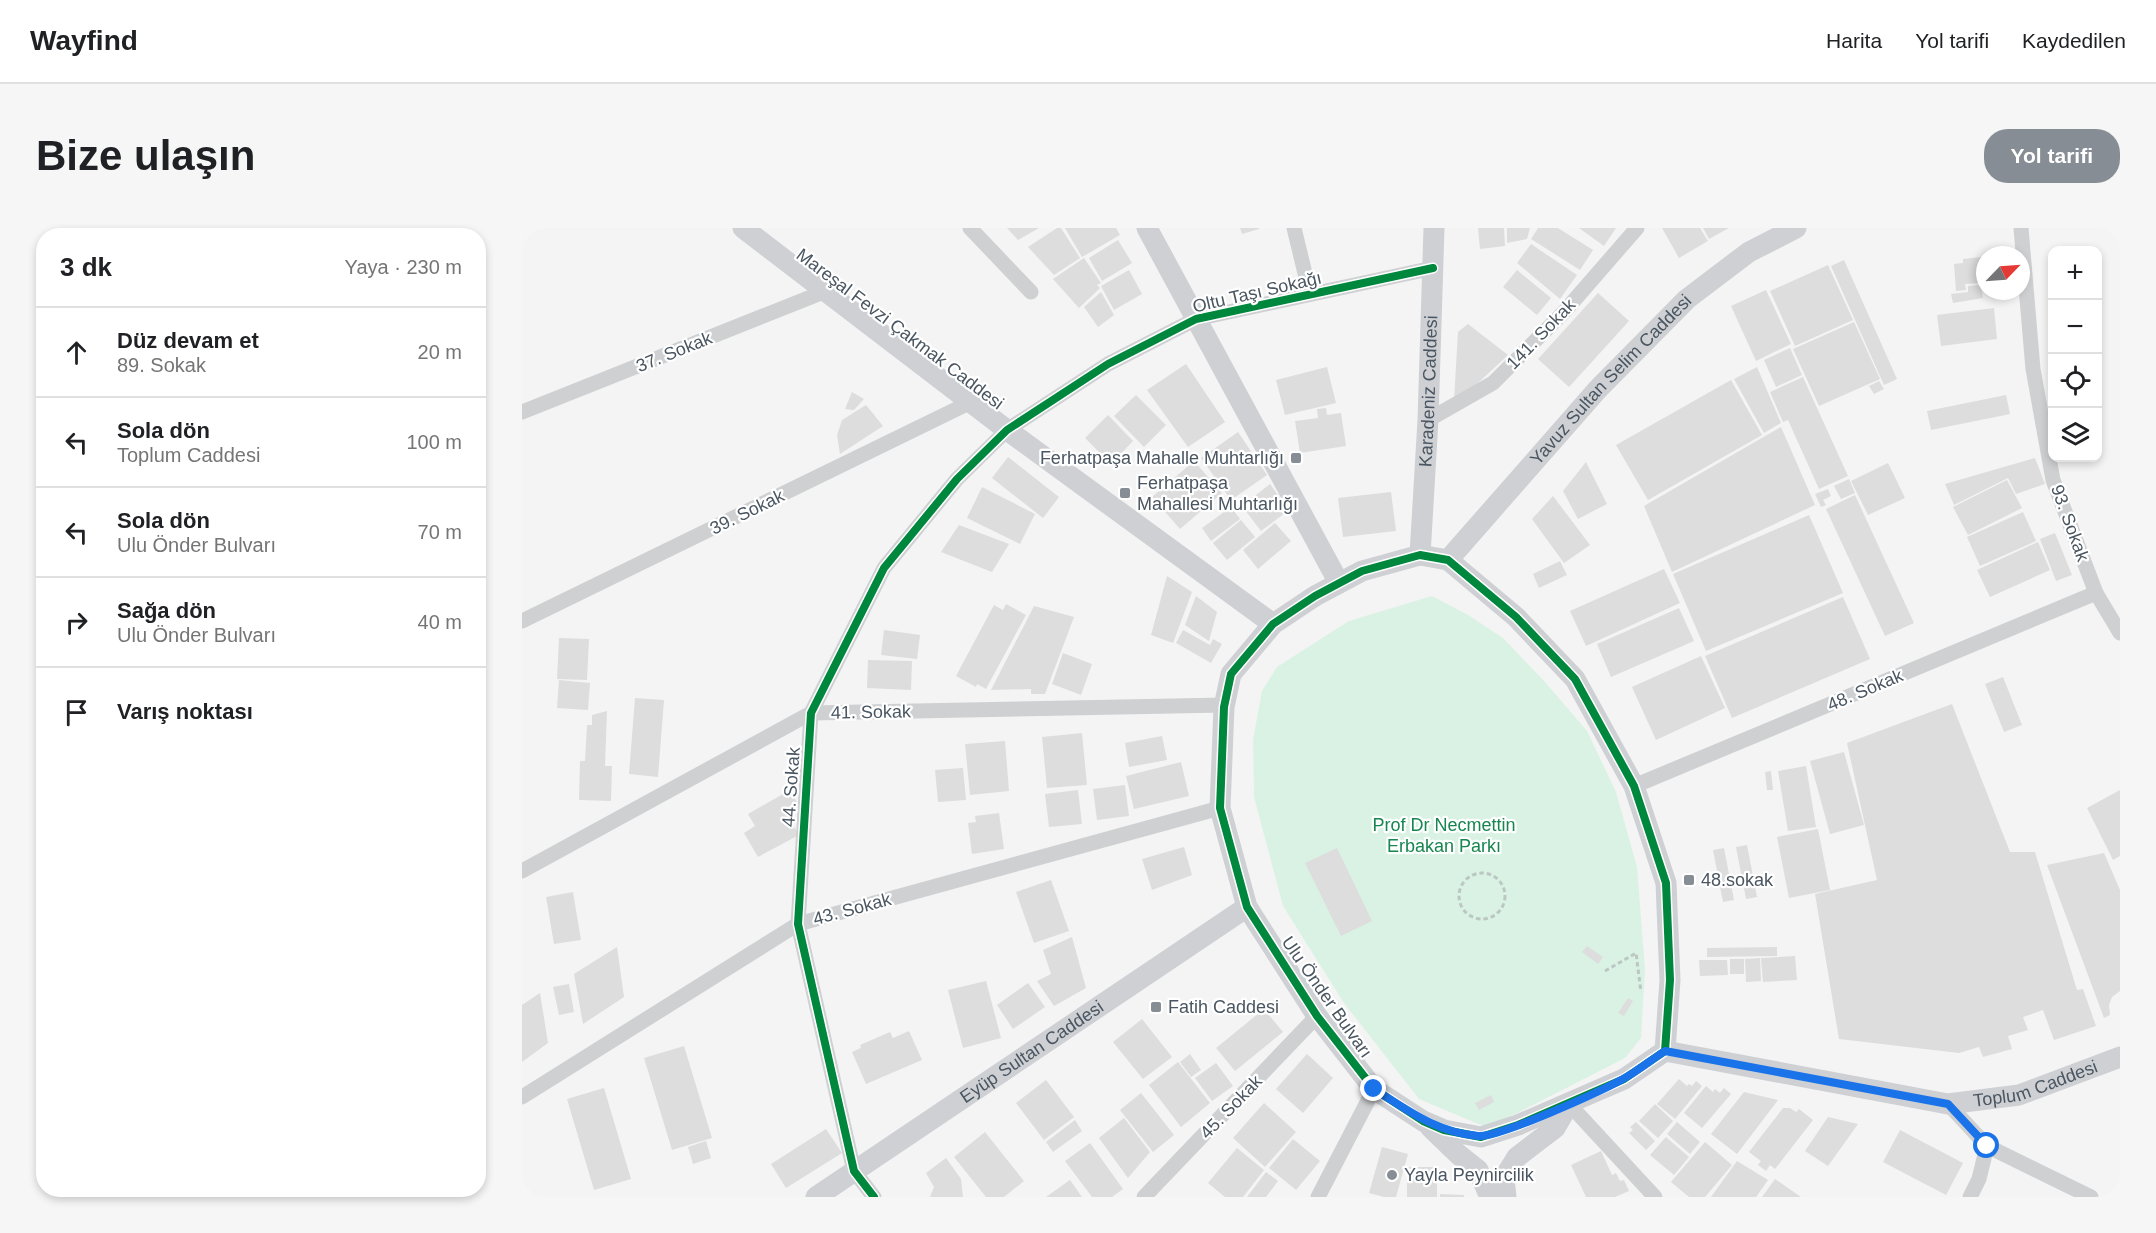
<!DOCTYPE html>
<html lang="tr">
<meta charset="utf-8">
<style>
body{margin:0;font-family:Helvetica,sans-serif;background:#f6f6f6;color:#202124}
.controls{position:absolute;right:18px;top:18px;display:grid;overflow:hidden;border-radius:12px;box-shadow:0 3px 9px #0003}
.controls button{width:54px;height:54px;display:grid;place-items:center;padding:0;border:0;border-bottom:2px solid #e0e0e0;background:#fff;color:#202124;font:30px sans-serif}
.compass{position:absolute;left:1454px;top:18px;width:54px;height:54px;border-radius:50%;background:#fff;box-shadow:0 3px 9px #0003;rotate:65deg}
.stop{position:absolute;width:18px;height:18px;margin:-14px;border:4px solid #1a73e8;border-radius:50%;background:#fff}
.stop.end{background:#1a73e8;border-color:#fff;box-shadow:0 2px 6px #0008}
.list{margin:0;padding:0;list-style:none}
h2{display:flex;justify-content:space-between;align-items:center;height:78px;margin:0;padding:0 24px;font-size:26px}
h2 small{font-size:20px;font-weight:400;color:#757577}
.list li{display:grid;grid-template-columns:39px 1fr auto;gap:18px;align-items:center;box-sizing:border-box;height:90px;padding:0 24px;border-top:2px solid #e0e0e0}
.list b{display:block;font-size:22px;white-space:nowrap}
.list p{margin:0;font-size:20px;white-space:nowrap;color:#757577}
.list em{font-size:20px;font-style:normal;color:#757577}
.icon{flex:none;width:33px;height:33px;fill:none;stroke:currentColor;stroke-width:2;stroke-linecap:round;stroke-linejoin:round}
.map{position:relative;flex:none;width:1598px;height:969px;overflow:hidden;border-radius:24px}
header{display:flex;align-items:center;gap:36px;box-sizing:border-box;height:84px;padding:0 30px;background:#fff;border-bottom:2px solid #e0e0e0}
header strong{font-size:28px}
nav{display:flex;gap:33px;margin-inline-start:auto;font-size:21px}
.intro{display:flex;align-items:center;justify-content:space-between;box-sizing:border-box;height:144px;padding:0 36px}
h1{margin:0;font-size:42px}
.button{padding:15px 27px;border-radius:24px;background:#868d94;color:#fff;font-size:21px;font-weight:700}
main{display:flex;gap:36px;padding:0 36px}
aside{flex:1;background:#fff;border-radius:24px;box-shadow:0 3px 9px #0003}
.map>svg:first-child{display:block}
.green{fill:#d9f2e3}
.building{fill:#ddddde}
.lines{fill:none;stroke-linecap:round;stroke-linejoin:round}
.path{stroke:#bcc7c4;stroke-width:3;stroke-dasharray:4.5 3;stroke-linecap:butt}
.street{stroke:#ced0d2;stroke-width:15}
.secondary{stroke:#ced0d4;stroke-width:21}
.cycleway-casing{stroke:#fff;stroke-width:11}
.cycleway{stroke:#00873e;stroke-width:8}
.route{stroke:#1a73e8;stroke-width:8}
.poi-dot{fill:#868d94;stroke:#fff;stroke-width:2}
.labels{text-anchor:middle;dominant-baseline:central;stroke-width:4.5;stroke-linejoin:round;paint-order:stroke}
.street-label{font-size:18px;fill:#4a5661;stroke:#fff}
.poi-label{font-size:18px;fill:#4a5661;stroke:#fff;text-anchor:start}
.park-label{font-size:18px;fill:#17864f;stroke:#fff}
</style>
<header>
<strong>Wayfind</strong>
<nav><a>Harita</a><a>Yol tarifi</a><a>Kaydedilen</a></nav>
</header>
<div class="intro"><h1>Bize ulaşın</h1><a class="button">Yol tarifi</a></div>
<main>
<aside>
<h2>3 dk<small>Yaya · 230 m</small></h2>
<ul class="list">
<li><svg class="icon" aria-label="ahead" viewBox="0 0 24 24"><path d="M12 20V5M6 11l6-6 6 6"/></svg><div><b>Düz devam et</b><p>89. Sokak</p></div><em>20 m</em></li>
<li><svg class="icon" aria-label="left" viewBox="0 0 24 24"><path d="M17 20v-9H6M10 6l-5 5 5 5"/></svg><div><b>Sola dön</b><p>Toplum Caddesi</p></div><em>100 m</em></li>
<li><svg class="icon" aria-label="left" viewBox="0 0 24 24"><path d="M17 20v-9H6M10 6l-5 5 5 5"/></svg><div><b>Sola dön</b><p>Ulu Önder Bulvarı</p></div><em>70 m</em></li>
<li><svg class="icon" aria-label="right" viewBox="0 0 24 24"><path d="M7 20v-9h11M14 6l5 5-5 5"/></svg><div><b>Sağa dön</b><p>Ulu Önder Bulvarı</p></div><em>40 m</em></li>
<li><svg class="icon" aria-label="arrive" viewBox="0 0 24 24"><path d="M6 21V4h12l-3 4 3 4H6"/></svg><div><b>Varış noktası</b></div></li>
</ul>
</aside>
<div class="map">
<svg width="1598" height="969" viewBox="0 0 1598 969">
<rect width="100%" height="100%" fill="#f4f4f4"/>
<!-- green -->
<path class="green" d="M910 368 946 387 981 410 1023 454 1065 503 1094 564 1115 639 1123 742 1119 810 1103 830 966 900 897 871 822 775 761 678 732 569 731 512 740 463 755 439 827 393Z"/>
<!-- building -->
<g class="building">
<path d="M485 0H517L496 12Z"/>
<path d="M535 0H539L558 30 532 47 506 19Z"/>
<path d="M543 0H594L598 7 560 29Z"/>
<path d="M718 0H737V1L720 6Z"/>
<path d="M956 0H982L983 18 958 21Z"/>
<path d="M985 0H1008L1005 11 985 15Z"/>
<path d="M1016 0H1036L1071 22 1058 42 1009 11Z"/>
<path d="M1057 0H1094L1082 18Z"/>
<path d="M1140 0H1178L1186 13 1157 30Z"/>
<path d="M1181 0H1207L1187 11Z"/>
<path d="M596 12 610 35 580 53 567 30Z"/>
<path d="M1009 16 1055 47 1038 71 995 35Z"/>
<path d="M1460 29 1461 36H1463V55L1443 56 1444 62 1434 63 1432 36 1441 35V31Z"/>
<path d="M562 30 579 55 575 57 578 60 557 80 531 51Z"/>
<path d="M1322 32 1375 151 1362 157 1309 38Z"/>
<path d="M1306 37 1331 92 1273 118 1248 63Z"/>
<path d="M607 42 620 66 592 82 579 58Z"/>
<path d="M995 42 1029 70 1015 87 981 59Z"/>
<path d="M1459 57 1461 70 1431 75 1429 66 1446 64V58Z"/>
<path d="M1244 62 1269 116 1234 133 1209 78Z"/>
<path d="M579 64 592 87 576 99 562 79Z"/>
<path d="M1076 65 1107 93 1047 159 1016 131Z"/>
<path d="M1472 80 1475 111 1419 118 1415 87Z"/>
<path d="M1332 94 1358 151 1297 178 1271 121Z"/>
<path d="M946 96 986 127 942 168 932 172 936 104Z"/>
<path d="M1268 120 1280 147 1254 159 1242 132Z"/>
<path d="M664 136 703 194 666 219 625 162Z"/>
<path d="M805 139 814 175 763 187 754 152Z"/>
<path d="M1235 139 1259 195 1242 205 1212 151Z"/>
<path d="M1281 149 1326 248 1297 261 1266 192 1261 194 1248 164Z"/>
<path d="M1209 152 1240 207 1126 272 1094 217Z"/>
<path d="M1357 153 1362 161 1352 166 1347 158Z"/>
<path d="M330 164 342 171 332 182 323 181Z"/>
<path d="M614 167 644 197 622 219 592 188Z"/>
<path d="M1484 167 1488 186 1409 202 1405 183Z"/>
<path d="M344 177 361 198 318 226 315 207 320 192Z"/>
<path d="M804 180 805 187 819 185 824 218 778 225 773 193 796 190 795 181Z"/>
<path d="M586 187 611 213 589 236 563 210Z"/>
<path d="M1259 199 1293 277 1150 344 1122 278Z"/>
<path d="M716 204 745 247 709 272 679 230Z"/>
<path d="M486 229 537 269 521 290 470 250Z"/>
<path d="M1513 230 1523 256 1494 266 1486 250 1432 277 1423 256Z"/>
<path d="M672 233 700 265 658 301 630 269Z"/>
<path d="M1064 234 1085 276 1056 291 1041 263Z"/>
<path d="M1366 235 1383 270 1346 287 1329 253Z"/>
<path d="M1327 251 1333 265 1319 271 1312 258Z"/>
<path d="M1485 252 1500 280 1446 307 1431 279Z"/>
<path d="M748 256 767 282 739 303 720 278Z"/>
<path d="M460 259 513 286 498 316 445 290Z"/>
<path d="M1306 261 1309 268 1301 272 1304 277 1299 279 1293 266Z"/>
<path d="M869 264 874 303 821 309 816 270Z"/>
<path d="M1333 267 1392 395 1363 408 1304 281Z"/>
<path d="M1031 268 1068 317 1042 335 1010 291Z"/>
<path d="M709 279 718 291 689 313 680 300Z"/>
<path d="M1501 284 1514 313 1458 338 1445 309Z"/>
<path d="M1287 287 1321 365 1184 423 1151 346Z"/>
<path d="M719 292 733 309 705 332 691 315Z"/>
<path d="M753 295 769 313 736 341 721 322Z"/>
<path d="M437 297 487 316 470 344 419 324Z"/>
<path d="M1533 305 1550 347 1534 353 1518 311Z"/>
<path d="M1516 314 1528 342 1468 369 1455 342Z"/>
<path d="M1038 333 1045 347 1017 360 1011 346Z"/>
<path d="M1142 341 1158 375 1064 418 1048 383Z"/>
<path d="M645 348 670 364 651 415 629 407Z"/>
<path d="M674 368 695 384 687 413 663 397Z"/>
<path d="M1321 369 1348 431 1210 490 1183 428Z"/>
<path d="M484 376 504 387 464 461 455 456 454 459 434 448 472 377 481 382Z"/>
<path d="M512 378 552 389 523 466H509V461L469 462Z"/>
<path d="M1157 380 1172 413 1089 449 1075 416Z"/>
<path d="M362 402 398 407 395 431 359 427Z"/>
<path d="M661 402 688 417 691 411 700 416 689 435 654 415Z"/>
<path d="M37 410 67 411 65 452 35 451Z"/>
<path d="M541 425 570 436 559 467 530 456Z"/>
<path d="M1179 428 1203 480 1134 512 1110 459Z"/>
<path d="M346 432 390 433 389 462 345 460Z"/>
<path d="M1481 449 1500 497 1482 504 1463 456Z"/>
<path d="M37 452 68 455 66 482 35 480Z"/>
<path d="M113 470 142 472 136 549 107 546Z"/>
<path d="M1430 476 1488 624H1513L1555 762 1561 761 1574 798 1532 812 1521 782 1501 789 1506 802 1486 808 1490 821 1461 829 1457 819 1437 825 1317 811 1293 666 1355 652 1325 515Z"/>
<path d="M85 483 83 538H90L89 573 57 572 58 533H63L65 497H70V487Z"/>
<path d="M560 505 565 557 525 560 520 509Z"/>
<path d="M640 508 645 532 607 539 603 515Z"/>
<path d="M483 513 487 563 448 567 443 516Z"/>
<path d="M1322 524 1342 597 1308 606 1288 533Z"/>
<path d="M659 534 667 568 612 581 604 548Z"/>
<path d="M1284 538 1294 599 1266 603 1256 543Z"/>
<path d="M441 540 444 572 416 574 413 542Z"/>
<path d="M1249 543 1251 562H1245L1243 544Z"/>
<path d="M603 557 607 588 575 592 571 561Z"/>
<path d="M268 562 277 578 264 585 277 607 236 629 222 605 233 598 226 586Z"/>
<path d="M556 562 560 596 527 599 523 566Z"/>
<path d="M1598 562V628L1591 632 1565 580Z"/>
<path d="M477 585 482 621 450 626 446 595 454 594 453 588Z"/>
<path d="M1296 601 1308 662 1267 670 1255 609Z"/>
<path d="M1225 617 1235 669 1224 671 1214 619Z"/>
<path d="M662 619 670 647 630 662 620 631Z"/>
<path d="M815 620 850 693 819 708 783 635Z"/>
<path d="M1202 620 1212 672 1201 674 1191 622Z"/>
<path d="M1582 625 1598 662V763L1590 769 1587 777 1588 787 1582 790 1525 637Z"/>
<path d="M529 652 547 703 512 715 494 664Z"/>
<path d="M51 664 59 712 32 716 24 669Z"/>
<path d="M550 709 564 760 532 778 515 753 529 746 521 722Z"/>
<path d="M1065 718 1081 729 1076 736 1060 724Z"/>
<path d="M95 719 102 769 61 796 52 746Z"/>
<path d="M1255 719V728L1185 729V720Z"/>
<path d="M1273 728 1275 752 1241 754 1239 730Z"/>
<path d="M1238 730 1239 753 1224 754 1223 731Z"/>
<rect x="1208" y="731" width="14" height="15"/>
<path d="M1177 732H1205L1206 747 1178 748Z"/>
<path d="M464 753 479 810 441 820 426 762Z"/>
<path d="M506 755 523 779 491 801 475 777Z"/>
<path d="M47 756 52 784 37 787 31 759Z"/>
<path d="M18 765 26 815 0 834V777Z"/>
<path d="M1106 770 1111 773 1102 788 1096 785Z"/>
<path d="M742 781 761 804 713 843 694 820Z"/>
<path d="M620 791 650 829 621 851 591 814Z"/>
<path d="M387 803 400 832 344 856 330 824 339 820 338 817 368 804 371 810Z"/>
<path d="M162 818 190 910 150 922 122 830Z"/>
<path d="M668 826 679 842 669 849 658 834Z"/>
<path d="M785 826 811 850 781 885 754 861Z"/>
<path d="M656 834 688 875 659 899 627 857Z"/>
<path d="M694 835 711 858 690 873 673 850Z"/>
<path d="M1157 851 1165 858 1167 856 1170 858 1174 853 1180 858 1153 891 1135 876Z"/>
<path d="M524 852 552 889 522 912 494 875Z"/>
<path d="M1184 858 1191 864 1193 861 1198 865 1202 860 1209 866 1180 900 1162 885Z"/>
<path d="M82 860 109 951 72 962 45 871Z"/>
<path d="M1222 864 1256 872 1215 926 1189 906Z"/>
<path d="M619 865 652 907 631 924 598 882Z"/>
<path d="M969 867 972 874 957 882 953 875Z"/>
<path d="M742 875 774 904 743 939 711 910Z"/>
<path d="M1133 876 1151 893 1136 910 1117 893Z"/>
<path d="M1261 880H1268L1274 884 1277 881 1291 892 1253 941 1248 937 1244 943 1236 937 1239 933 1227 924Z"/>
<path d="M1306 889 1336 896 1306 938 1283 923Z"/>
<path d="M602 890 628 924 606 950 577 910Z"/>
<path d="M553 892 560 903 531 924 524 914Z"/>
<path d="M1114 894 1133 913 1124 922 1107 905 1111 902 1108 899Z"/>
<path d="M1155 894 1178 914 1168 926 1145 906Z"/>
<path d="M304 901 320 925 264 960 249 936Z"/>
<path d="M1378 902 1441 935 1424 967 1361 934Z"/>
<path d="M463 904 502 953 482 969H464L432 929Z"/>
<path d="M1144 909 1167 929 1152 947 1128 927Z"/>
<path d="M771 911 798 933 774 962 747 940Z"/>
<path d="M184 913 189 930 171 936 166 919Z"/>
<path d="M1183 914 1210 937 1183 969H1167L1149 954Z"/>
<path d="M568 915 601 961 590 969H570L543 933Z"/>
<path d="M860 919 886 926 874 969H862L847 965Z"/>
<path d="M715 920 742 942 721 969H703L686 955Z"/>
<path d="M1079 923 1090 947 1094 945 1098 953 1102 952 1107 963 1093 969H1064L1049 937Z"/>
<path d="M424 930 439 951 441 969H408L412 959 404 945Z"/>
<path d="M1215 933 1246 952 1234 969H1189Z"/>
<rect x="885" y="939" width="30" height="30"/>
<path d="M744 944 756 953 744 969H725Z"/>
<path d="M1253 951 1279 969H1240Z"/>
<path d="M548 952 560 969H524Z"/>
<path d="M918 966 942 967V969H918Z"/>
</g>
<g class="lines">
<!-- path -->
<g class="path">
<circle cx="960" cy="668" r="23"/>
<path d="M1083 743 1114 725 1119 764"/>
</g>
<!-- street -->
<g class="street">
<path d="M448 0 509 64"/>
<path d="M772 0 788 66"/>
<path d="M1499 0 1511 141 1531 252 1574 365 1598 405"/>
<path d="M0 184 304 63"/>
<path d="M906 192 971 155 1042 84 1115 0"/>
<path d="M0 393 449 174"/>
<path d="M1112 558 1574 365"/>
<path d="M0 643 289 485 703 477"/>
<path d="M0 869 276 696 698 580"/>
<path d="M1047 876 1133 969"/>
<path d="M1426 876 1465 918 1569 969"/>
<path d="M352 969 332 943 276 696 289 485 362 340 435 251 485 202 586 136 674 91 911 40"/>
<path d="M622 969 795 788"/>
<path d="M796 969 852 861"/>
<path d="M1448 969 1457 951 1465 918"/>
</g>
<!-- secondary -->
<g class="secondary">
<path d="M221 0 485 202 751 396"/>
<path d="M625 0 817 355"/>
<path d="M898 327 926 332 994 389 1053 451 1112 558 1144 655 1148 752 1143 823 1102 851 996 897 959 909 922 902 901 893 852 861 795 788 725 679 698 580 702 479 709 446 751 396 793 368 840 343Z"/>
<path id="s1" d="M898 327 906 192 912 0"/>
<path id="s2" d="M926 332 1076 161 1165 71 1227 24 1274 0"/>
<path id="s3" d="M1143 823 1426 876 1497 867 1598 829"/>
<path d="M908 899 937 927 956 942 968 969"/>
<path id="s4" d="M294 969 725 679"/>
<path d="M984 969 982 950 995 929 1033 900 1047 876"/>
</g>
<!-- cycleway casing -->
<g class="cycleway-casing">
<g id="cycleway">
<path d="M898 327 926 332 994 389 1053 451 1112 558 1144 655 1148 752 1143 823 1102 851 996 897 959 909 922 902 901 893 852 861 795 788 725 679 698 580 702 479 709 446 751 396 793 368 840 343Z"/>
<path d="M352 969 332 943 276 696 289 485 362 340 435 251 485 202 586 136 674 91 911 40"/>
</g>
</g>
<!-- cycleway -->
<use href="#cycleway" class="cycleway"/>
</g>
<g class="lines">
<!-- route -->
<path class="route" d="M852 861C887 883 914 904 956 908 977 910 1079 863 1101 851 1116 843 1129 832 1143 823L1426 876 1465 918"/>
</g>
<!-- markers -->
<g class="poi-dot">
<rect x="768" y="224" width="12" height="12" rx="3"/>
<rect x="597" y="259" width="12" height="12" rx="3"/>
<rect x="1161" y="646" width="12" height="12" rx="3"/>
<rect x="628" y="773" width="12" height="12" rx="3"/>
<circle cx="870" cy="947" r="6"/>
</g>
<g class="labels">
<!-- street labels -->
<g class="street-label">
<text transform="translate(735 64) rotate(-13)">Oltu Taşı Sokağı</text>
<text transform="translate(378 101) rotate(37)">Mareşal Fevzi Çakmak Caddesi</text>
<text transform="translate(1019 106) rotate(-46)">141. Sokak</text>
<text transform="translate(152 124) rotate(-22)">37. Sokak</text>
<text stroke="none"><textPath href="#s2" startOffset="243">Yavuz Sultan Selim Caddesi</textPath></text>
<text stroke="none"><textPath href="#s1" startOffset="164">Karadeniz Caddesi</textPath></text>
<text transform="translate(225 284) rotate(-26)">39. Sokak</text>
<text transform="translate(1548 295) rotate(70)">93. Sokak</text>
<text transform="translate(1343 462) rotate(-23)">48. Sokak</text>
<text transform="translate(349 484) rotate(-1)">41. Sokak</text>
<text transform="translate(269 559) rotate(-86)">44. Sokak</text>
<text transform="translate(330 681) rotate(-15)">43. Sokak</text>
<text transform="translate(805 769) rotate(55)">Ulu Önder Bulvarı</text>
<text stroke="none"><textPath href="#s4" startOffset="260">Eyüp Sultan Caddesi</textPath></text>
<text stroke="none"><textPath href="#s3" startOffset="378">Toplum Caddesi</textPath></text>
<text transform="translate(709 879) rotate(-46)">45. Sokak</text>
</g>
<!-- poi labels -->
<g class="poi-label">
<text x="762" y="230" text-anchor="end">Ferhatpaşa Mahalle Muhtarlığı</text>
<text x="615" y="255">Ferhatpaşa<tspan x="615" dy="21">Mahallesi Muhtarlığı</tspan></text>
<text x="1179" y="652">48.sokak</text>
<text x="646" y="779">Fatih Caddesi</text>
<text x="882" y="947">Yayla Peynircilik</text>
</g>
<!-- park labels -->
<g class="park-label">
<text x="922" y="597">Prof Dr Necmettin<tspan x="922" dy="21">Erbakan Parkı</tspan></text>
</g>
</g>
</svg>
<div class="controls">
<button>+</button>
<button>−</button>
<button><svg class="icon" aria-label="locate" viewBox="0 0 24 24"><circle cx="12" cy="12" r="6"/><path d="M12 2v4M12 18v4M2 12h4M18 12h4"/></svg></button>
<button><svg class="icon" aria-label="layers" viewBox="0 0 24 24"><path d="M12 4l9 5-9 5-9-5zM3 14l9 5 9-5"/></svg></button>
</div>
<svg class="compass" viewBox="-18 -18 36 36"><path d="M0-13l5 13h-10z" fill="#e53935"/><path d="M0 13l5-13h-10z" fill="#757577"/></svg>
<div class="stop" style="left:1465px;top:918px"></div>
<div class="stop end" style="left:852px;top:861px"></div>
</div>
</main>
